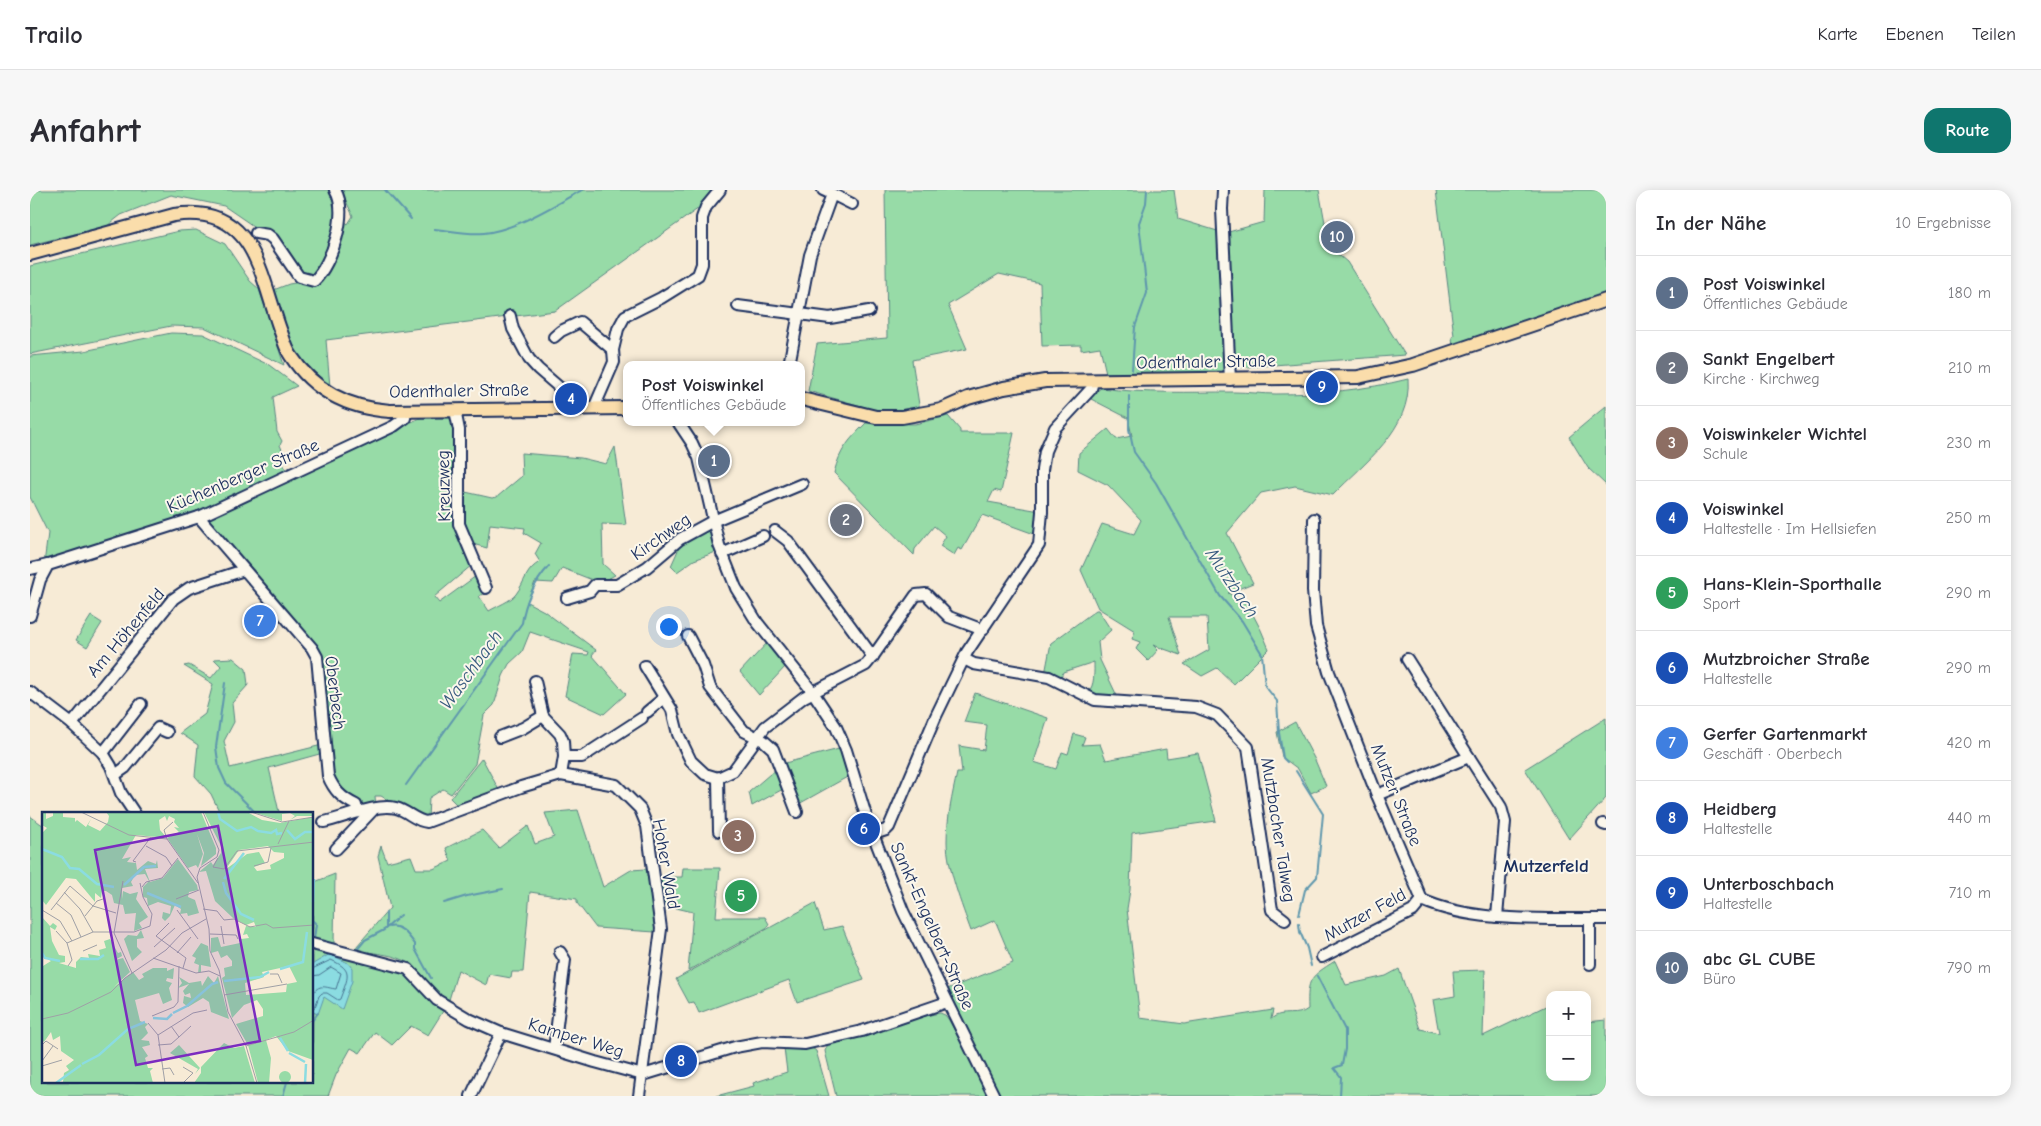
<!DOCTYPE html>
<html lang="de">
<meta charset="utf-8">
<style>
body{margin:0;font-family:"Comic Neue",sans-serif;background:#f7f7f7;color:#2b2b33}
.controls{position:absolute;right:15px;bottom:15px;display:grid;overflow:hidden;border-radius:10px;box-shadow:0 2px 12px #0003}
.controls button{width:45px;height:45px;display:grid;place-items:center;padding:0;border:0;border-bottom:1px solid #e1e1e2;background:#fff;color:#2b2b33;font:25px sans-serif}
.you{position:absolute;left:638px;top:436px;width:18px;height:18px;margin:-12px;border:4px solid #fff;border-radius:50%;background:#1a73e8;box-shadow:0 0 0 8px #1a73e833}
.badge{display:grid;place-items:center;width:32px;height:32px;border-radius:50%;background:#0f766e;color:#fff;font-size:16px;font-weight:700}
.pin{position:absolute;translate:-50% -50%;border:2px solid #fff;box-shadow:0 1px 5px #0006}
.popup{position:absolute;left:593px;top:171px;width:182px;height:65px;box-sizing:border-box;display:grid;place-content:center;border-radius:10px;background:#fff;filter:drop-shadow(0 1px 4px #0005);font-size:16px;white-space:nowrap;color:#7c7c81}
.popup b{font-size:19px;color:#2b2b33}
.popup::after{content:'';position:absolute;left:50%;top:100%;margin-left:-10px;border:10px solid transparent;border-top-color:#fff}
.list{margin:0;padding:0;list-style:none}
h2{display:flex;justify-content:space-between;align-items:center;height:65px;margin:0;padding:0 20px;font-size:21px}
h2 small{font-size:16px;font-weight:400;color:#7c7c81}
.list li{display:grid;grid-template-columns:32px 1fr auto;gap:15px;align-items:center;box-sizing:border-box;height:75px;padding:0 20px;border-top:1px solid #e1e1e2}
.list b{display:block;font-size:19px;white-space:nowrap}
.list p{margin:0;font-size:16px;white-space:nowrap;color:#7c7c81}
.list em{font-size:16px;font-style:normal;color:#7c7c81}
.map{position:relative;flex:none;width:1576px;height:906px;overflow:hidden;border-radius:15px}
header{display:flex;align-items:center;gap:30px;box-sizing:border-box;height:70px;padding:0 25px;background:#fff;border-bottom:1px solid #e1e1e2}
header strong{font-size:24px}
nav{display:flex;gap:28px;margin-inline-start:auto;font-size:18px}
.intro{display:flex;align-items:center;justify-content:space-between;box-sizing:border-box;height:120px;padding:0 30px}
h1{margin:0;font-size:35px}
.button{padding:12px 22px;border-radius:15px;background:#0f766e;color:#fff;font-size:18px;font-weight:700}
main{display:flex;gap:30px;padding:0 30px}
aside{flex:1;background:#fff;border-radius:15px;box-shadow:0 2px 12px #0003}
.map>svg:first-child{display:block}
.green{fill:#97dba7;stroke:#598582}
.water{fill:#8bdce1;stroke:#5e97ad}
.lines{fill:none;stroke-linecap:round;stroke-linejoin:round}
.shore{stroke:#487492;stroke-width:1}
.stream{stroke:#5e97ad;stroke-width:2}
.minor-casing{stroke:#1b2f5e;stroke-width:14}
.major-casing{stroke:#1b2f5e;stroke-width:16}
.minor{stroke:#fbf7ec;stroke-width:10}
.major{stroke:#faddab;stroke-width:12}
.labels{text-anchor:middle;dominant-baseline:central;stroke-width:4;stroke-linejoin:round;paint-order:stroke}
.street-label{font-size:18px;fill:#1b2f5e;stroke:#fbf7ec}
.water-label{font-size:19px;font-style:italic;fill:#375a7f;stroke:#fbf7ec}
.neighbourhood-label{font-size:19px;font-weight:bold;fill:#1b2f5e;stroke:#fbf7ec}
.inset-river{fill:none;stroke:#8bdce1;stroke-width:2.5}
.inset-road{fill:none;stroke:#9fa0a6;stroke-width:1}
.view{fill:#7b2cbf;fill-opacity:0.15;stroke:#7b2cbf;stroke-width:2.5}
.inset-edge{fill:none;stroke:#1b2f5e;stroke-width:2.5}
</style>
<header>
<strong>Trailo</strong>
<nav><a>Karte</a><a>Ebenen</a><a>Teilen</a></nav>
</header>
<div class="intro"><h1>Anfahrt</h1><a class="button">Route</a></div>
<main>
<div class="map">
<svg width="1576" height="906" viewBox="0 0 1576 906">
<rect width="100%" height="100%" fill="#f7ebd6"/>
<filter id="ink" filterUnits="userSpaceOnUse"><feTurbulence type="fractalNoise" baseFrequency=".02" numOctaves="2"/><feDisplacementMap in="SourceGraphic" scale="10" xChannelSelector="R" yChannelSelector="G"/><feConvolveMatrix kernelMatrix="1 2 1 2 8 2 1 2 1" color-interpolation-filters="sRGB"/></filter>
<g filter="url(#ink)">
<!-- green -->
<g class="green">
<path d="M0 0H305L310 28 289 86 276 90 251 60 229 40 194 16 141 5 91 25 77 36 0 55Z"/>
<path d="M311 0H689L669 18 525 121 296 150 300 197 258 155 241 101 259 94 289 89 312 29 318 34 323 26Z"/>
<path d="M855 0H1144L1148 29 1194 43 1199 188 1149 184 1076 183 1070 157 1051 160V155L1012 156 1010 93 969 84 918 115 937 159 882 170 890 221H849L778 201 787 154 857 148Z"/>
<path d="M1235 0H1289L1296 38 1304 61 1317 72 1375 165 1204 178 1195 43 1234 32Z"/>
<path d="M1406 0H1576V106L1526 120 1423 156 1422 147 1424 146Z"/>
<path d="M166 40 195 54 220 91 229 99 254 175 174 137 141 136 0 164V76L149 41Z"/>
<path d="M141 143 173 144 239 175 267 196 243 207 247 242 252 251 250 255 256 269 252 271 256 280 261 279 172 321 14 374 18 343 0 307V166L54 161Z"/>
<path d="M1378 189C1382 239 1334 273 1303 305L1265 296 1231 303 1197 343 1223 393 1198 403 1218 415 1231 440 1239 459 1204 494 1187 478 1172 486 1154 474 1179 460 1177 427H1139L1151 465 1123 455 1128 460 1118 471 1106 459 1110 452 1102 449 1105 441 1068 418 1051 380 1072 334 1104 344 1111 330 1078 295 1048 280 1049 263 1078 239 1086 249 1102 246 1098 228 1061 209 1060 206 1071 198C1115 204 1159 202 1204 202 1218 202 1232 204 1246 204 1290 204 1335 200 1378 189Z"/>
<path d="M1576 216V295L1558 278 1539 247Z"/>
<path d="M918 226 930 240V243H984L971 302 964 300 958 312 1010 321 1007 345 952 325 932 360 928 358 924 365 910 356 916 346 904 336 885 359 884 365 804 283C810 259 819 250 836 233L885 234Z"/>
<path d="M390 228H425L430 276 429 283H424L422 297 428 298 427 312 424 314 429 343 442 375 404 407 409 413 446 386 453 404 449 406 459 421C467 416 481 411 486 404 495 392 496 379 510 372L505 364 511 353 494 343 495 338 460 334 457 358 439 353C428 338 428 317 431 301L462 308 467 307 492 286 491 263 551 268 576 274 585 257 596 335 572 334 573 374 585 385 570 393 532 378 523 393 505 392 497 412 514 421 566 460 562 465 596 504 574 524 535 506 543 464 558 465 559 462 500 442 492 462 479 474 473 486 464 515 454 525 445 574 421 604 413 599 399 608 398 629H391L351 606H345L346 617 329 618 323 612H320L305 598 301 588 289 462 177 331 180 325Z"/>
<path d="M679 337 686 362 664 370 647 382 641 376 653 349Z"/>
<path d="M1066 420H1068L1081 440 1068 452 1070 470 1088 508 1067 507 1058 502C1065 496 1064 481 1064 472L1033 482 1031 487 1015 484 1021 453Z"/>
<path d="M61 426 72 433 57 457 46 450Z"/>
<path d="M737 453 756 476 729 505 710 482Z"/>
<path d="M203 468 216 479 218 495 202 513 204 532 194 551 200 578 292 555 293 563 239 578 249 622 246 624 190 623 181 604 165 586 168 555 150 543 175 524 183 494 154 476 159 475 181 488 191 476 184 469Z"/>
<path d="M945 503 1018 528 1004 572 1026 579 1032 562 1038 564 1044 544 1055 547 1052 555 1070 554 1076 570 1136 559 1137 568 1168 563 1186 631 1102 643 1100 700 1097 719 1110 828 1154 834 1243 820 1241 829C1252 819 1267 828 1278 819 1277 788 1280 787 1305 771L1316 795 1356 786 1369 779 1390 839 1409 843 1403 810 1425 806 1423 781 1455 780 1453 846 1520 814V887H1557V832L1576 830V906H968L915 800 983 773 965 730 941 741C932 716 917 678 917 651 917 628 922 606 927 583H932L929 556 954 560 957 535 934 532Z"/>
<path d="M1576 528V608L1539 649 1495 579Z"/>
<path d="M1265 532 1285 570 1296 596 1281 603 1268 579 1252 567 1247 542Z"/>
<path d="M809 559 813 568H814L819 586 767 615 751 574Z"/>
<path d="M452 568 470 602 429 617 420 608Z"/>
<path d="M747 578 753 599 722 616 719 602Z"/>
<path d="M548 620 573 697 601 680 616 679 625 727V742L566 738 547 713V709L500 702 493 782H482L481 788 459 784 456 795 428 780 418 813C405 803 398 790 386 778 371 764 344 763 325 761L326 757 360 718 348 666 351 656 357 672 381 666 386 679H403L421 671 416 658 452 640 469 658 498 636 505 654 524 647 515 623Z"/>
<path d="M0 626 14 636V892H282L283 822 288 824 283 774V755L367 775 415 818 398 845 381 836 362 855 345 842 330 863 321 858 306 885 298 906H0Z"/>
<path d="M653 678H690L686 727H735L739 734 738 737 658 781 663 722 629 714 625 687H652Z"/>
<path d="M305 684 304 753 308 757 283 751 282 693Z"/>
<path d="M785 713 794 740 812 736 834 790 767 812 759 790 669 823 664 812 659 813 646 789Z"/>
<path d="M910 823 915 825 919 830 959 906H806L795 861 798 854 807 853 834 845 880 829Z"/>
<path d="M754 858H782L786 861 799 906H686L724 896 723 893 757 882Z"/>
</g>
<!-- water -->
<path class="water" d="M300 764 318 773 322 778V791L312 819 294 807 288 824 283 822V774Z"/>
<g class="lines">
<!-- shore -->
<g class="shore">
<path d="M282 779 301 770C324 780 318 787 310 809L308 810 297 803H292L289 806 285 817 282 818"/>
<path d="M282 786 289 785 301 777 311 783 306 799C296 798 289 792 282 805"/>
</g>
<!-- stream -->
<g class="stream">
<path d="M355 0 381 29"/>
<path d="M404 39C419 40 438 45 454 43 485 40 525 15 552 0"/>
<path d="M1102 180 1105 137 1117 103 1109 33 1116 13 1117 0"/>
<path d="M1099 206V239L1104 262 1126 293 1190 406 1212 431 1232 464 1235 496 1247 511 1249 543 1253 568 1257 572"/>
<path d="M195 493 186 557 189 578 196 593 223 620 224 624"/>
<path d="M1266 581 1293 624 1287 687 1275 700 1269 725"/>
<path d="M376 595 492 433C495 411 504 393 519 376"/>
<path d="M414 713 437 706 473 699"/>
<path d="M356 723V738"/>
<path d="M282 730 286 734 284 749 297 752"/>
<path d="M1269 734 1270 742 1277 758 1281 776"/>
<path d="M359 737C371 734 378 745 385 754V759L401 788"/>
<path d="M326 761 335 750 354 740 371 725"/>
<path d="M1287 786 1315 840V859L1312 875 1304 878 1311 887 1310 906"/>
<path d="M282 831 288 823"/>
<path d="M253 906 257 892"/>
</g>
<!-- minor casing -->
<g class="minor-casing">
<g id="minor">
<path d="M793 0 802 4"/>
<path d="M1193 0 1192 19 1200 190"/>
<path d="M226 43 238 45 243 49 269 87 284 91C302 73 319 23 305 0"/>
<path d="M708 116 800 128 839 121"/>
<path d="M480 126 483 139 499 169 508 179 538 205 545 218"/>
<path d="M524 147 531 141 550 132 583 160"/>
<path d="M759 175 780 65 802 4 822 14"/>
<path d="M564 218 584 172 583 160 588 139 595 126 631 108 668 85 672 74V28L676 17 690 0"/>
<path d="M425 220 429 240V334L456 398"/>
<path d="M648 232 662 253 669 268 689 355 706 398 727 432 782 501 806 537 816 560 837 629 873 721 964 906"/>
<path d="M169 327 282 458 287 467 298 586C304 600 311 608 326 615L327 621"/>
<path d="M1284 329 1283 401 1286 436 1299 482 1347 605 1392 710C1445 734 1519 728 1576 729"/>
<path d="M745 341 758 351 843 467"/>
<path d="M692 364 733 346"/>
<path d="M0 379 18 375"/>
<path d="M537 408 560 401 565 395H587L617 377 650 349 683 331 772 294"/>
<path d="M0 426 10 390 18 375 169 327 364 236 375 228 376 221"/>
<path d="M658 446 673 475 680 497 714 541 734 551 743 559 767 622"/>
<path d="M934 469 944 474 1019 487 1065 510 1166 517 1187 525 1218 557 1242 720 1255 730"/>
<path d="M615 476 642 520 648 544 661 571 675 584 688 588 703 581 735 537 774 507 836 475 844 465 886 405 896 404 919 427 953 440"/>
<path d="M505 491 513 526 530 544 533 551 534 567 531 585"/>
<path d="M0 502 42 534 73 563 81 576 91 603 105 624"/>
<path d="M617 522 634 508"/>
<path d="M42 534 143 409 159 398 214 380"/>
<path d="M470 547 493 538 513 526"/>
<path d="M73 563 111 514"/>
<path d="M534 567H552L612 528"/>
<path d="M1439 567 1471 617 1475 632 1467 727"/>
<path d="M85 585 95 578 128 538 137 542"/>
<path d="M688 588 689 641"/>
<path d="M1347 605 1439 567 1377 469"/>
<path d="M294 632C314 628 346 613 366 618 378 621 385 631 397 632L491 597 531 585 586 595 610 619 617 636 631 739 609 906"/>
<path d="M1573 634 1576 635"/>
<path d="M844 644 856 640 859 637 906 526 937 462 1009 355 1012 322V280L1015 261 1025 238 1061 199 1063 191"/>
<path d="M306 659 343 620"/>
<path d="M1560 729V774"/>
<path d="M282 754 378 779 407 810 439 829 471 843 565 872 613 885 705 857 732 852 775 854 832 841 917 812"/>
<path d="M1292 767 1383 721 1392 710"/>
<path d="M524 859 535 770 530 762"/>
<path d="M441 906 471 843"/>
</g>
</g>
<!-- major casing -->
<g class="major-casing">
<g id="major">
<path d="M0 64 144 25C225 13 230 85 251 142 254 150 256 159 261 166 284 201 318 218 360 221L596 218"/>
<path d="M772 209 846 227H872L911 220 938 208 974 198 1015 191 1328 187 1383 175 1576 110"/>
</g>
</g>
<!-- minor -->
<use href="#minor" class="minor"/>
<!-- major -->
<use href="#major" class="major"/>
</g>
</g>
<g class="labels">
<!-- street labels -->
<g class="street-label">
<text transform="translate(1176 172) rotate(-1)">Odenthaler Straße</text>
<text transform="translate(429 201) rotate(-1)">Odenthaler Straße</text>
<text transform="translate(213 286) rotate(-23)">Küchenberger Straße</text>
<text transform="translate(414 296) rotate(-91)">Kreuzweg</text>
<text transform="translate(631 347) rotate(-35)">Kirchweg</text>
<text transform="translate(96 443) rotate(-50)">Am Höhenfeld</text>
<text transform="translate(305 503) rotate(83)">Oberbech</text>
<text transform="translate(1366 605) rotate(68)">Mutzer Straße</text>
<text transform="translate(1248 640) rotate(81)">Mutzbacher Talweg</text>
<text transform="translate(636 674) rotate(80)">Hoher Wald</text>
<text transform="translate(1335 725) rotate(-29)">Mutzer Feld</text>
<text transform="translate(902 736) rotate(66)">Sankt-Engelbert-Straße</text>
<text transform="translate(546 848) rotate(17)">Kamper Weg</text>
</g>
<!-- water labels -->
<g class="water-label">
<text transform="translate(1202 393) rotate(56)">Mutzbach</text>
<text transform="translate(441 480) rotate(-54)">Waschbach</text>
</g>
<!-- neighbourhood labels -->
<g class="neighbourhood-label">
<text x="1516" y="676">Mutzerfeld</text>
</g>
</g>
<!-- overview -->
<g transform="translate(12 622)">
<rect width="271" height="271" fill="#f7ebd6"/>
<path d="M0 0H4V7L11 4V0H21V5L33 6V10L35 8 44 15 49 7 46 13 58 19 66 10 67 4 64 0H159L174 36V42L159 54 162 41 155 22 161 42 156 56 154 53 146 56 125 26 137 20 132 15 137 16 132 10 133 7 127 4 125 9 123 4 117 8 118 18 125 26 94 23 80 47 89 45 85 50 94 51 95 58 106 49 114 52 115 48 116 56 103 57 108 70 121 66 136 47 155 73 156 78 147 80 146 85 153 88 157 101 146 104 145 101 138 102 139 97 133 93 128 104 123 109 120 106 121 100 128 102 129 94 116 90 106 94 105 86 101 85V75L107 69 103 62 93 63 89 70 91 74 80 76V87L81 79 88 82 96 80 94 87 106 105 97 111 100 116 92 119 94 101 83 102 81 93 72 91 70 83 64 79H60L59 86 53 81V90L34 67 24 66 4 93 0 88V21L5 16 0 13ZM162 0H205L220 8 238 11 271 5V248L246 239 234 224 224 228 229 246 227 271H216L206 233 194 212 221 204V197L215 188 202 193 190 206 180 166 183 164 182 156 190 154V149L185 143 179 146 176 139 169 141V126L176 125 179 135 198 131 199 127 207 126 205 122 201 123 204 114 214 115 212 110 204 113 191 106 173 89 164 59 157 60 169 50 171 53 179 41V34ZM226 34 232 40 242 41V46L228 53 229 57 215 59 212 55 223 51 217 40 205 42 184 57 197 38ZM247 154 255 170 245 172 244 180 204 183 203 171 222 165 220 160ZM210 0H271V4H255L248 8 253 4 248 1 240 2V9ZM0 105 8 114 11 111 15 114 13 118 8 115 10 129 17 143 23 144V150L17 151 34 156V150L39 145 47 146 46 142 58 144 57 138 64 136 62 129 68 127 76 141 79 140 80 144 73 148 81 146 88 160 72 175 91 160 97 168 102 165 100 162 111 156H125V159L132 156 131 167 125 166 124 169 130 171 127 176 130 188 121 192 117 181 93 188 98 209 106 212 103 215 106 221 99 228 107 229 108 233 100 235 106 244 103 246 106 256H111L108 259 111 271 21 270 22 261 27 258 24 254 32 248 19 239 18 224 11 228 9 220 2 230 0 227V149L1 154 9 149 0 144ZM99 118 102 126 95 127V135L100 140 90 149 82 127 86 123 95 124ZM159 131 166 134 169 155 159 153V160L156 161 157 153 152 151 154 146 150 144ZM166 164 172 171 176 164 187 207 169 200 167 190 161 186 146 195 141 191 142 184 149 186 148 181 143 183 141 179 147 172 136 176 140 171 137 165 147 171 159 169 160 174ZM182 231 192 236 202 234 213 271H152L159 261V255ZM137 233 158 256 153 262 156 257 128 241ZM237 265a6 6 0 1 1 12 0a6 6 0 1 1-12 0Z" fill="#97dba7" fill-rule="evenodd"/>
<path class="inset-river" d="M176 0 178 7 195 19 209 15 216 19 229 21 234 18 235 22 240 21M245 18 253 27 263 20H272M0 37 20 45 28 56 37 57 55 72 72 75M182 67 202 41M181 70 184 81 199 102 212 108M82 73 102 55 114 54M105 81 139 95M271 90 272 67M0 141 3 146 18 149M38 147H56L62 143M238 157 261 150 265 120M182 169 218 165 227 160M131 201 145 194 170 172 176 170M111 206 125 207 130 202M238 226 246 239M247 241 263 250M40 252 57 243 86 217 103 210M14 271 39 253M263 271 264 252"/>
<path class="inset-road" d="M39 0 87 23 125 27 156 71M161 0 177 38 175 45 158 56 155 65 167 117 168 139 177 158 186 200 204 234 215 271M209 0 240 10 272 5M125 27 122 18 131 10M236 32 247 9M104 34 124 45 130 54M176 46 171 55 182 57 195 39 272 30M94 50 91 49 109 25M212 54 226 50 229 36M100 75 104 70 120 66 136 46M22 80 38 97 51 120M134 87 157 78M14 91 29 103 39 125M161 97 175 99 182 108 192 107 208 115 224 112 231 116 272 113M0 98 18 109 30 129M9 98 28 74 51 94 74 101M135 98 156 127M43 104 55 89 61 87M127 111 114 124 144 146 141 156M179 114 182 132M14 119 25 131M51 120H92L108 114 110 102 101 85 98 71M72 121 81 69M72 121 90 161M168 122 194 123 196 127M25 131 51 120M25 131 30 148 26 154M112 135 133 116M41 139 55 133M135 141 149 125M111 146 154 161 167 159 178 164M228 162H236L240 171M182 183 245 172M110 204 132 195 136 190 137 154M0 207 26 201 69 180 83 166 124 138 140 121 164 107M106 211 116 223M129 214 137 225 149 214M0 233 4 229 16 237M116 233 129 232 137 225M204 234 252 220 272 208M0 249 11 234M0 254 20 248M120 257 128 256 132 263M123 271 116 223 151 201 165 198M141 271 151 261 141 255"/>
<path class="view" d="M176 14 218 229 94 253 53 38Z"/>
<rect width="271" height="271" class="inset-edge"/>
</g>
</svg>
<div class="controls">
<button>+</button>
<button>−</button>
</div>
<div class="you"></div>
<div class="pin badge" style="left:684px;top:271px;background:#5c6f8a">1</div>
<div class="popup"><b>Post Voiswinkel</b>Öffentliches Gebäude</div>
<div class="pin badge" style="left:816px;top:330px;background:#6b7280">2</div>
<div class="pin badge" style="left:708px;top:646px;background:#8d6e63">3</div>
<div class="pin badge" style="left:541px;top:209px;background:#1a4fb4">4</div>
<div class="pin badge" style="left:711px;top:706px;background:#2e9e5b">5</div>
<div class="pin badge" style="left:834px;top:639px;background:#1a4fb4">6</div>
<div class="pin badge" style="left:230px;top:431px;background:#3f7fe0">7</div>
<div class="pin badge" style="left:651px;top:871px;background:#1a4fb4">8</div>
<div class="pin badge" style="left:1292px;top:197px;background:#1a4fb4">9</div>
<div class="pin badge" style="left:1307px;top:47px;background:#5c6f8a">10</div>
</div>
<aside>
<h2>In der Nähe<small>10 Ergebnisse</small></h2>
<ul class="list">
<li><span class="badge" style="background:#5c6f8a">1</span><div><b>Post Voiswinkel</b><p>Öffentliches Gebäude</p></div><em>180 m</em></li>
<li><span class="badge" style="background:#6b7280">2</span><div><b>Sankt Engelbert</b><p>Kirche · Kirchweg</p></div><em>210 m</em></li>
<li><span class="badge" style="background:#8d6e63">3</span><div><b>Voiswinkeler Wichtel</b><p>Schule</p></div><em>230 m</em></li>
<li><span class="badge" style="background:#1a4fb4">4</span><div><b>Voiswinkel</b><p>Haltestelle · Im Hellsiefen</p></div><em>250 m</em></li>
<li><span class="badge" style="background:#2e9e5b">5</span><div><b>Hans-Klein-Sporthalle</b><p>Sport</p></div><em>290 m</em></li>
<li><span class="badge" style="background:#1a4fb4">6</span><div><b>Mutzbroicher Straße</b><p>Haltestelle</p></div><em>290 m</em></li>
<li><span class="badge" style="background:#3f7fe0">7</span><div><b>Gerfer Gartenmarkt</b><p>Geschäft · Oberbech</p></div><em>420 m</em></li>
<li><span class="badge" style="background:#1a4fb4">8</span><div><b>Heidberg</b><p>Haltestelle</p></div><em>440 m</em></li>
<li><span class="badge" style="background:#1a4fb4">9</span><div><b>Unterboschbach</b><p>Haltestelle</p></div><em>710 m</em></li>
<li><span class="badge" style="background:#5c6f8a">10</span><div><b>abc GL CUBE</b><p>Büro</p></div><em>790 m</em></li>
</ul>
</aside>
</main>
